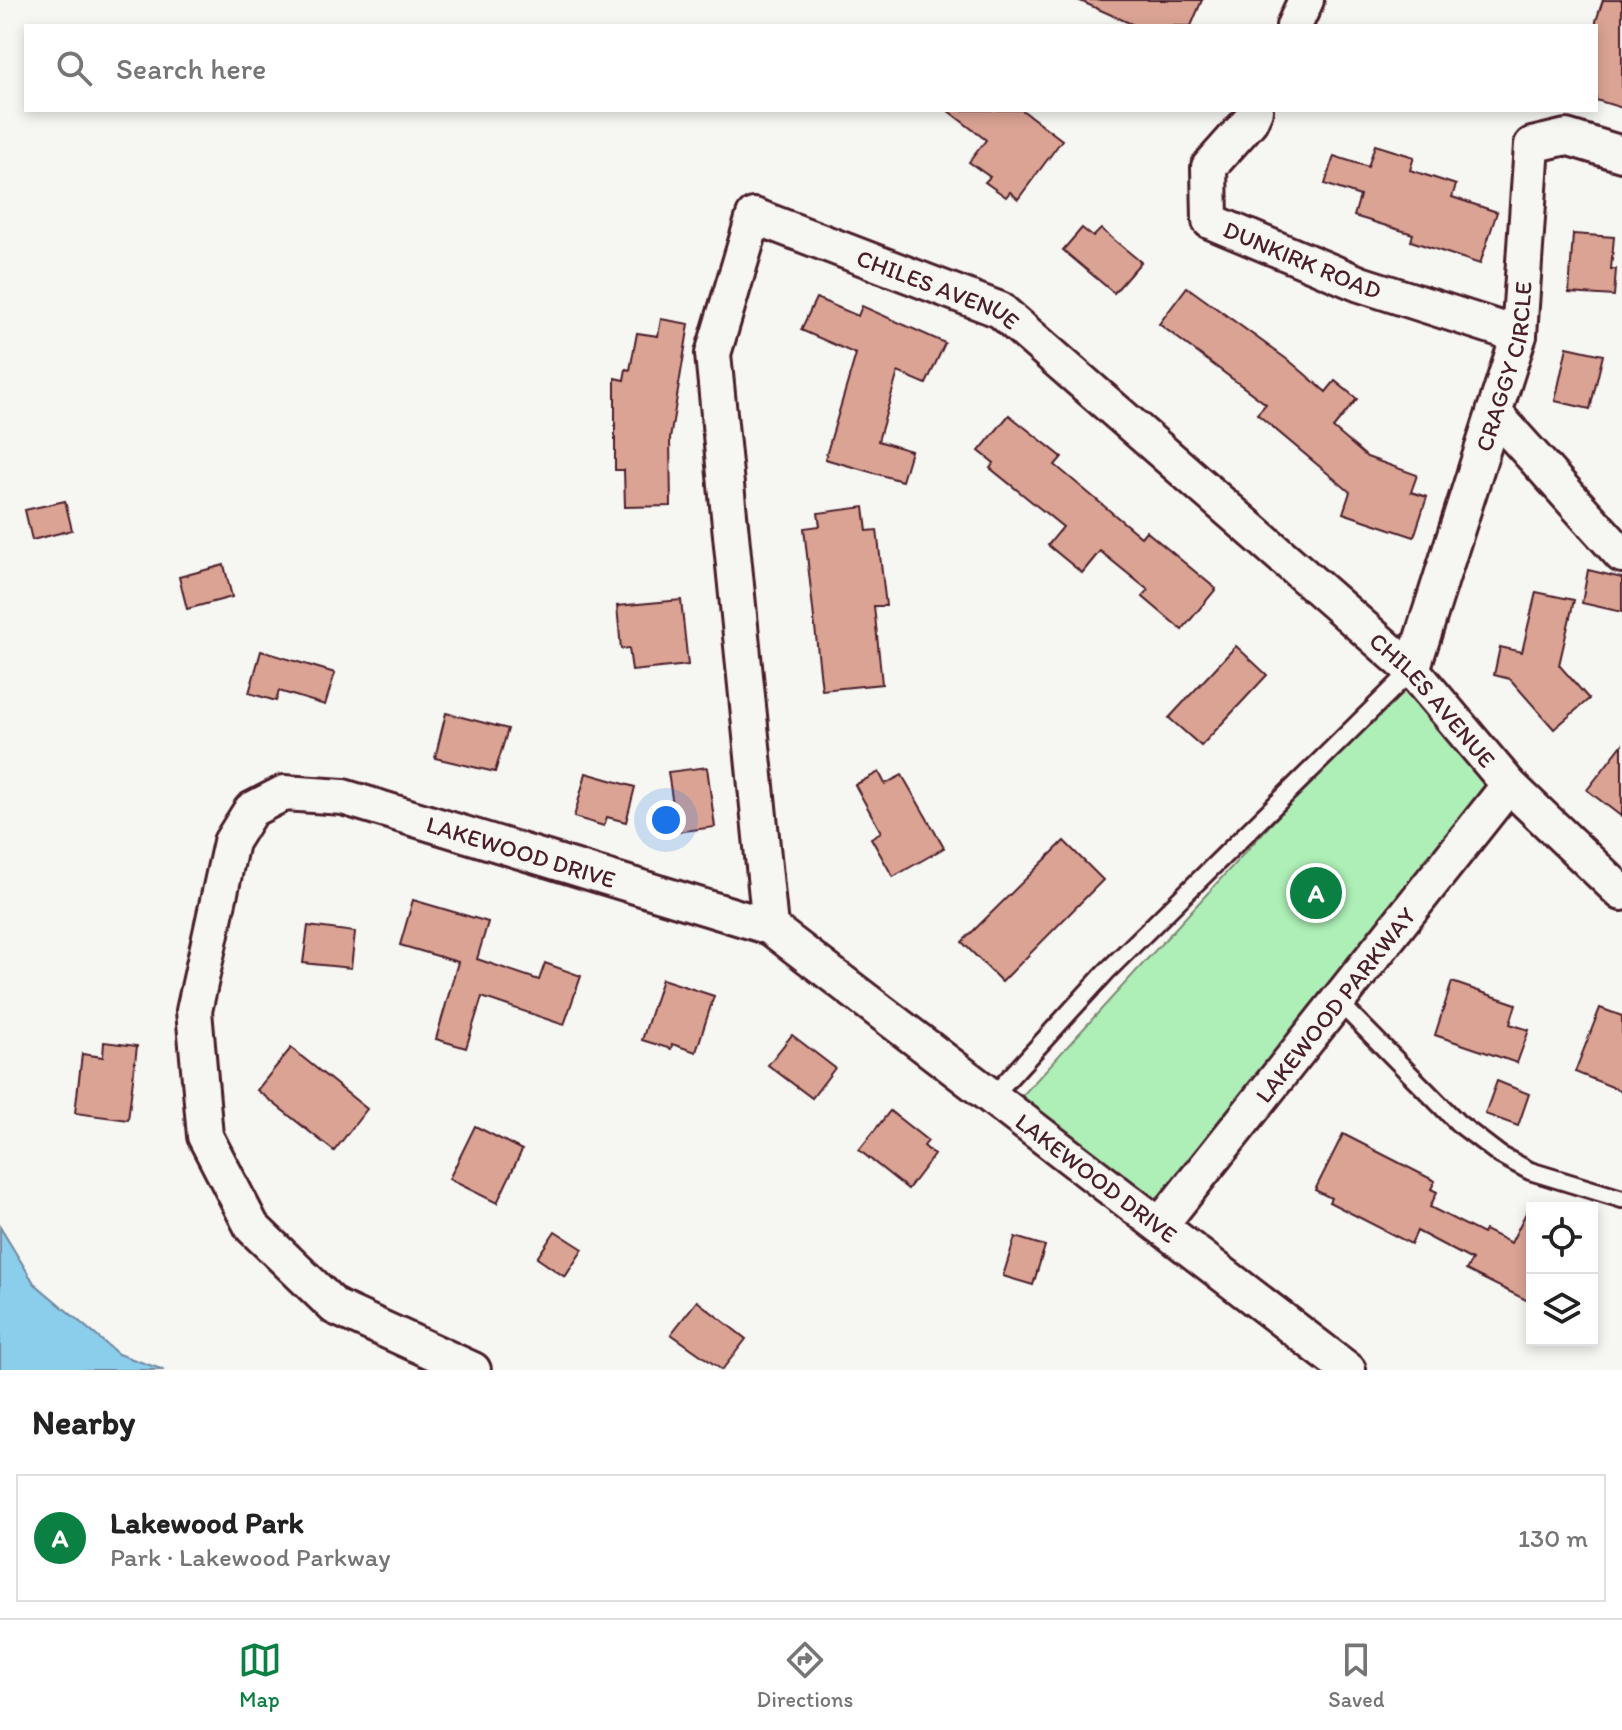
<!DOCTYPE html>
<meta charset="utf-8">
<style>
body{margin:0;font-family:Itim,sans-serif;background:#f6f6f6;color:#222}
.controls{position:absolute;right:24px;bottom:24px;display:grid;overflow:hidden;border-radius:0px;box-shadow:0 4px 12px #0003}
.controls button{width:72px;height:72px;display:grid;place-items:center;padding:0;border:0;border-bottom:2px solid #e0e0e0;background:#fff;color:#222;font:40px sans-serif}
.you{position:absolute;left:666px;top:820px;width:28px;height:28px;margin:-20px;border:6px solid #fff;border-radius:50%;background:#1a73e8;box-shadow:0 0 0 12px #1a73e833}
.badge{display:grid;place-items:center;width:52px;height:52px;border-radius:50%;background:#0b8043;color:#fff;font-size:26px;font-weight:700}
.pin{position:absolute;translate:-50% -50%;border:4px solid #fff;box-shadow:0 2px 8px #0006}
.list{margin:0;padding:0;list-style:none}
h2{display:flex;justify-content:space-between;align-items:center;height:104px;margin:0;padding:0 32px;font-size:34px}
h2 small{font-size:26px;font-weight:400;color:#767676}
.list li{display:grid;grid-template-columns:52px 1fr auto;gap:24px;align-items:center;box-sizing:border-box;height:128px;margin:0 16px 16px;padding:0 16px;border:2px solid #e0e0e0;border-radius:0px}
.list b{display:block;font-size:30px;white-space:nowrap}
.list p{margin:0;font-size:26px;white-space:nowrap;color:#767676}
.list em{font-size:26px;font-style:normal;color:#767676}
.icon{flex:none;width:44px;height:44px;fill:none;stroke:currentColor;stroke-width:2;stroke-linecap:round;stroke-linejoin:round}
.map{position:relative;flex:none;width:1622px;height:1370px;overflow:hidden}
.search{position:absolute;background:#fff;box-shadow:0 4px 12px #0003;left:24px;right:24px;top:24px;height:88px;display:flex;align-items:center;gap:20px;box-sizing:border-box;padding:0 28px;border-radius:0px;color:#767676;font-size:30px}
.sheet{height:248px;background:#fff}
nav{display:flex;justify-content:space-around;align-items:center;box-sizing:border-box;height:112px;border-top:2px solid #e0e0e0;background:#fff;font-size:22px;color:#767676}
nav a{display:grid;justify-items:center;gap:4px}
nav .on{color:#0b8043}
.map>svg:first-child{display:block}
.green{fill:#adefb7;stroke:#7c8771;stroke-width:2}
.water{fill:#8bceec;stroke:#71889f;stroke-width:2}
.building{fill:#daa393;stroke:#4a1f2b;stroke-width:2}
.lines{fill:none;stroke-linecap:round;stroke-linejoin:round}
.service-casing{stroke:#4a1f2b;stroke-width:22}
.minor-casing{stroke:#4a1f2b;stroke-width:40}
.service{stroke:#f6f6f2;stroke-width:16}
.minor{stroke:#f6f6f2;stroke-width:34}
.labels{text-anchor:middle;dominant-baseline:central;stroke-width:7;stroke-linejoin:round;paint-order:stroke}
.street-label{font-size:24px;fill:#4a1f2b;stroke:#f6f6f2}
</style>
<div class="map">
<svg width="1622" height="1370" viewBox="0 0 1622 1370">
<rect width="100%" height="100%" fill="#f6f6f2"/>
<filter id="ink" filterUnits="userSpaceOnUse"><feTurbulence type="fractalNoise" baseFrequency=".0125" numOctaves="2"/><feDisplacementMap in="SourceGraphic" scale="16" xChannelSelector="R" yChannelSelector="G"/><feConvolveMatrix kernelMatrix="1 2 1 2 8 2 1 2 1" color-interpolation-filters="sRGB"/></filter>
<g filter="url(#ink)">
<!-- green -->
<path class="green" d="M1412 670 1509 785 1161 1224 1010 1109Z"/>
<!-- water -->
<path class="water" d="M0 1227 34 1283 118 1354 164 1370H0Z"/>
<!-- building -->
<g class="building">
<path d="M1078 0H1202L1191 26H1136Z"/>
<path d="M1603 0H1622V108L1596 100V21Z"/>
<path d="M947 110H1022L1062 140 1018 199 1010 192 1006 197 985 182 990 177 969 162 986 140Z"/>
<path d="M1375 145 1414 157 1410 170 1456 185 1452 197 1497 212 1480 264 1411 241 1413 234 1354 216 1360 196 1325 184 1334 156 1368 167Z"/>
<path d="M1082 228 1093 237 1101 229 1141 262 1114 293 1063 250Z"/>
<path d="M1573 234 1614 237 1611 269H1616L1614 296 1569 293Z"/>
<path d="M1187 287 1292 363 1326 392 1335 381 1357 399 1333 428 1367 457 1417 475 1411 492 1427 497 1414 537 1343 513 1350 492 1257 414 1266 404 1159 324Z"/>
<path d="M816 298 858 316 862 306 945 343 926 384 898 372 878 441 911 451 902 481 825 459 856 354 801 330Z"/>
<path d="M661 319 689 324 670 439 671 506 625 507 624 470H615V378L624 380 626 369 630 370 637 333 658 336Z"/>
<path d="M1567 347 1603 355 1590 409 1555 401Z"/>
<path d="M1009 415 1062 457 1055 465 1141 537 1146 531 1216 589 1182 630 1143 597 1148 590 1100 551 1082 573 1048 545 1063 527 990 468 994 463 979 451Z"/>
<path d="M65 501 72 530 32 540 25 510Z"/>
<path d="M864 507 867 531 877 530 886 606H874L882 684 822 690 804 528 820 526 818 513Z"/>
<path d="M224 565 232 597 187 609 179 577Z"/>
<path d="M1588 570 1622 578V612L1582 603Z"/>
<path d="M1536 592 1574 600 1559 665 1589 699 1554 729 1510 679 1494 675 1500 647 1522 652Z"/>
<path d="M681 600 688 665 632 671 629 648 621 649 617 606Z"/>
<path d="M1236 646 1267 675 1201 746 1169 718Z"/>
<path d="M261 651 335 673 325 705 279 691 276 701 249 693Z"/>
<path d="M446 713 508 729 495 772 435 758Z"/>
<path d="M1622 745V817L1587 790Z"/>
<path d="M707 767 715 827 677 832 668 772Z"/>
<path d="M879 772 885 784 902 775 944 848 893 877 871 838 881 832 855 785Z"/>
<path d="M586 773 635 787 626 822 607 817 604 826 574 817Z"/>
<path d="M1064 841 1103 880 1002 982 962 942Z"/>
<path d="M413 900 488 922 477 959 539 980 545 963 581 976 564 1025 482 997 466 1048 436 1039 458 962 400 945Z"/>
<path d="M308 926 355 932 351 968 303 963Z"/>
<path d="M662 979 714 996 696 1052 672 1044 671 1049 642 1040Z"/>
<path d="M1452 982 1516 1004 1510 1024 1529 1030 1517 1063 1435 1035Z"/>
<path d="M1600 1008 1622 1016V1091L1575 1072Z"/>
<path d="M792 1035 835 1068 812 1098 768 1065Z"/>
<path d="M104 1042 137 1046 128 1120 75 1113 82 1054 103 1057Z"/>
<path d="M291 1048 367 1109 334 1151 257 1090Z"/>
<path d="M1497 1081 1529 1094 1518 1126 1485 1114Z"/>
<path d="M890 1111 928 1141 924 1146 934 1155 908 1189 859 1150Z"/>
<path d="M475 1126 522 1150 497 1203 449 1179Z"/>
<path d="M1343 1134 1435 1181 1431 1189 1437 1192 1430 1207 1483 1234 1485 1230 1511 1243 1532 1201V1303L1466 1270 1472 1260 1417 1231 1411 1244 1329 1202 1331 1198 1315 1190Z"/>
<path d="M555 1231 583 1249 565 1277 537 1258Z"/>
<path d="M1015 1237 1045 1246 1033 1285 1003 1276Z"/>
<path d="M697 1301 746 1339 722 1370 671 1334Z"/>
</g>
<g class="lines">
<!-- service casing -->
<g class="service-casing">
<g id="service">
<path d="M1337 1000 1458 1123 1500 1155 1530 1171 1622 1199"/>
<path d="M993 1096 1106 972 1412 670"/>
</g>
</g>
<!-- minor casing -->
<g class="minor-casing">
<g id="minor">
<path d="M1294 26 1306 0"/>
<path id="s1" d="M1255 110 1250 121 1209 167 1210 221 1360 284 1519 335"/>
<path d="M1494 413 1622 555"/>
<path id="s2" d="M1412 670 1519 335 1532 145 1566 137 1622 154"/>
<path id="s3" d="M770 927 713 354 754 216 1000 310 1412 670 1509 785 1622 893"/>
<path id="s4" d="M1161 1224 1509 785"/>
<path id="s5" d="M473 1370 335 1307 252 1227 205 1136 194 1011 231 842 251 810 284 793 343 797 770 927 1348 1370"/>
</g>
</g>
<!-- service -->
<use href="#service" class="service"/>
<!-- minor -->
<use href="#minor" class="minor"/>
</g>
</g>
<g class="labels">
<!-- street labels -->
<g class="street-label">
<text stroke="none"><textPath href="#s1" startOffset="228">DUNKIRK ROAD</textPath></text>
<text stroke="none"><textPath href="#s3" startOffset="918">CHILES AVENUE</textPath></text>
<text stroke="none"><textPath href="#s2" startOffset="318">CRAGGY CIRCLE</textPath></text>
<text stroke="none"><textPath href="#s3" startOffset="1566">CHILES AVENUE</textPath></text>
<text stroke="none"><textPath href="#s5" startOffset="988">LAKEWOOD DRIVE</textPath></text>
<text stroke="none"><textPath href="#s4" startOffset="280">LAKEWOOD PARKWAY</textPath></text>
<text stroke="none"><textPath href="#s5" startOffset="1660">LAKEWOOD DRIVE</textPath></text>
</g>
</g>
</svg>
<div class="controls">
<button><svg class="icon" aria-label="locate" viewBox="0 0 24 24"><circle cx="12" cy="12" r="6"/><path d="M12 2v4M12 18v4M2 12h4M18 12h4"/></svg></button>
<button><svg class="icon" aria-label="layers" viewBox="0 0 24 24"><path d="M12 4l9 5-9 5-9-5zM3 14l9 5 9-5"/></svg></button>
</div>
<div class="you"></div>
<div class="pin badge" style="left:1316px;top:893px">A</div>
<div class="search"><svg class="icon" aria-label="search" viewBox="0 0 24 24"><circle cx="10" cy="10" r="6"/><path d="M15 15l6 6"/></svg>Search here</div>
</div>
<section class="sheet">
<h2>Nearby<small></small></h2>
<ul class="list">
<li><span class="badge">A</span><div><b>Lakewood Park</b><p>Park · Lakewood Parkway</p></div><em>130 m</em></li>
</ul>
</section>
<nav>
<a class="on"><svg class="icon" aria-label="map" viewBox="0 0 24 24"><path d="M3 6l6-2 6 2 6-2v14l-6 2-6-2-6 2zM9 4v14M15 6v14"/></svg>Map</a>
<a><svg class="icon" aria-label="directions" viewBox="0 0 24 24"><path d="M12 3l9 9-9 9-9-9zM9 14v-3h6M13 9l2 2-2 2"/></svg>Directions</a>
<a><svg class="icon" aria-label="saved" viewBox="0 0 24 24"><path d="M7 4h10v16l-5-4-5 4z"/></svg>Saved</a>
</nav>
